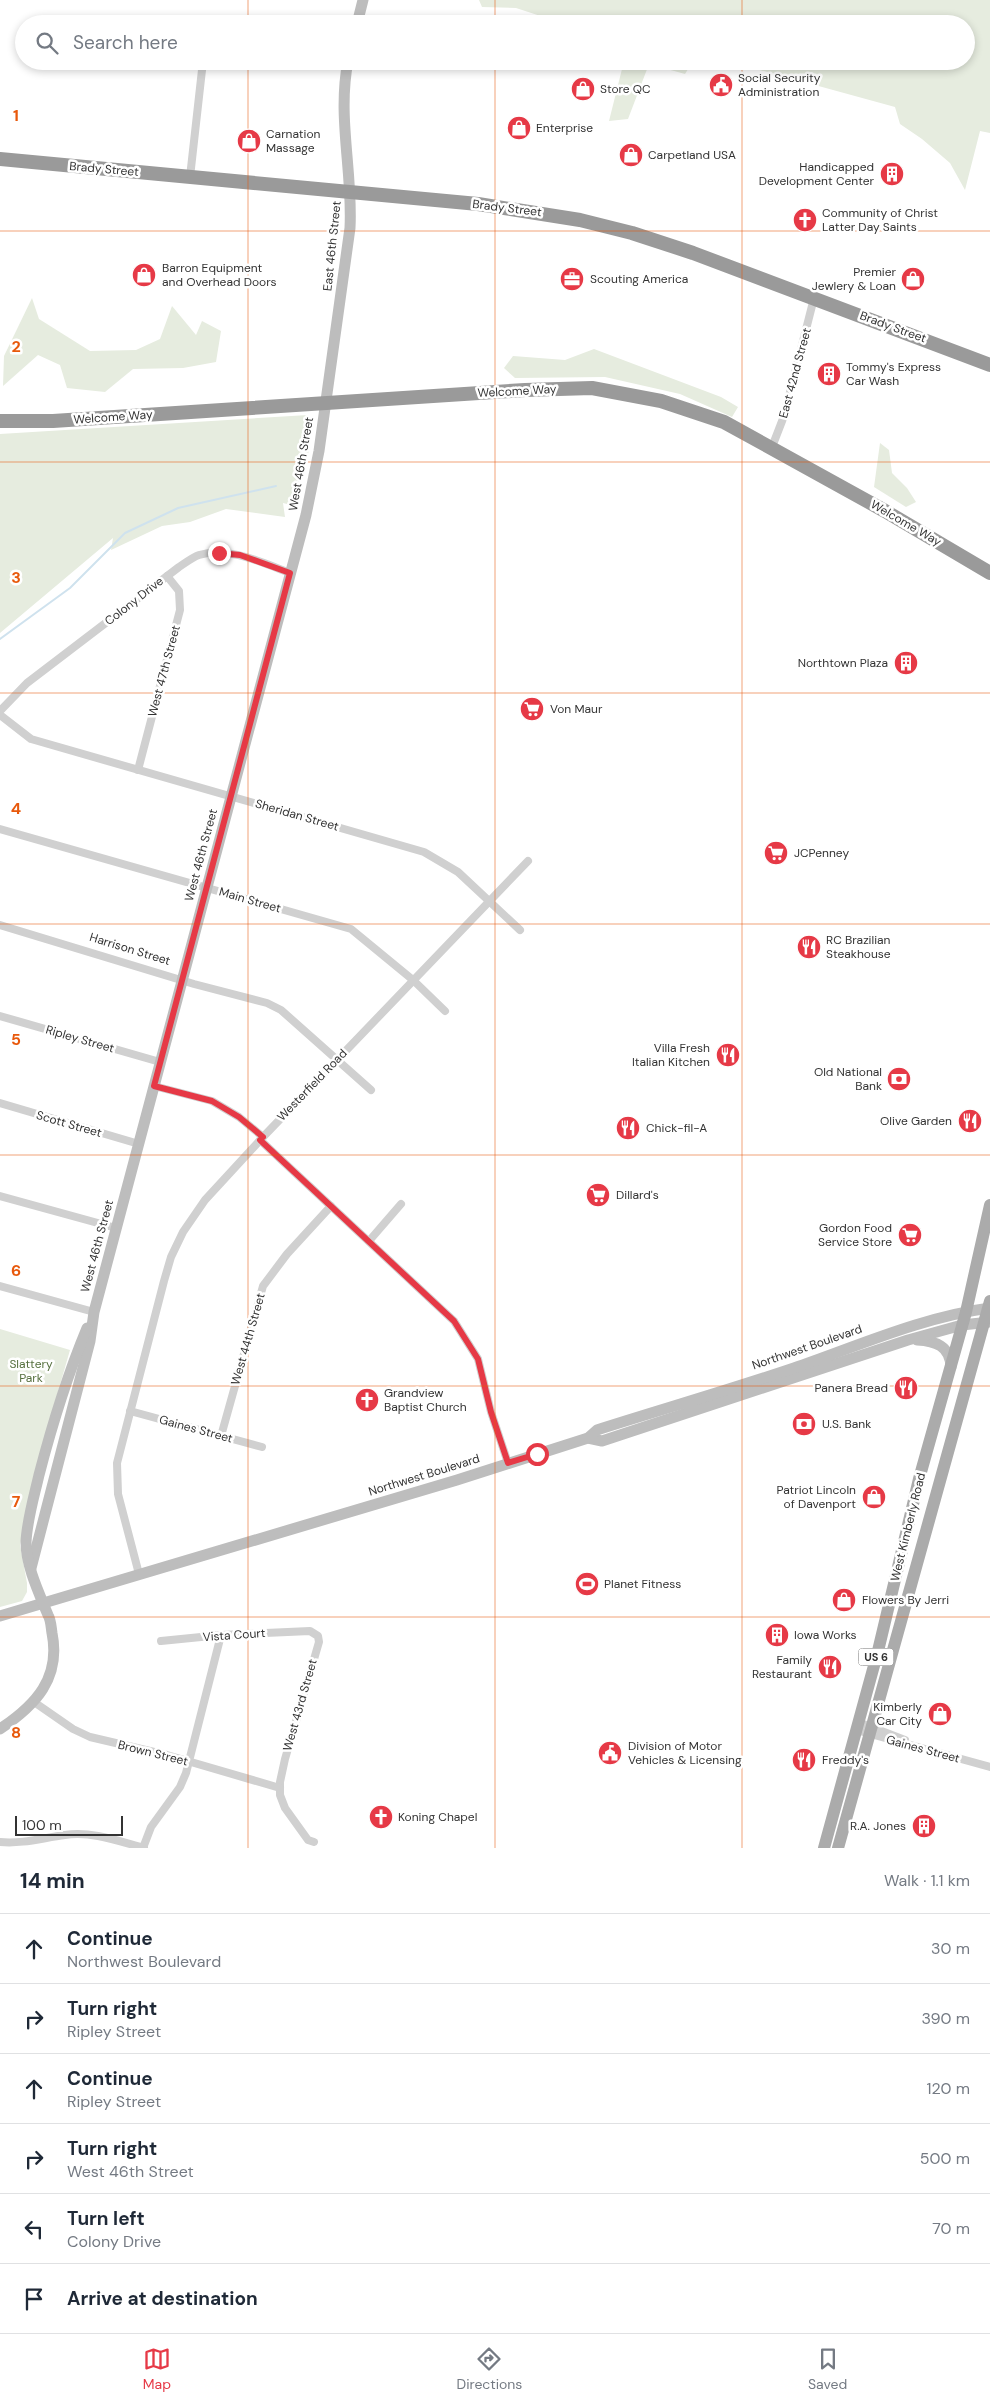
<!DOCTYPE html>
<meta charset="utf-8">
<style>
body{margin:0;font-family:"DM Sans",sans-serif;background:#f2f2f3;color:#1f2937}
.scale{position:absolute;left:15px;bottom:12px;width:108px;box-sizing:border-box;padding-left:5px;border:2px solid #333;border-top:0;font-size:14px;line-height:18px;white-space:nowrap;color:#333;-webkit-text-stroke:4px #fff;paint-order:stroke}
.stop{position:absolute;width:15px;height:15px;margin:-11px;border:4px solid #e63946;border-radius:50%;background:#fff}
.stop.end{background:#e63946;border-color:#fff;box-shadow:0 1px 5px #0008}
.list{margin:0;padding:0;list-style:none}
h2{display:flex;justify-content:space-between;align-items:center;height:65px;margin:0;padding:0 20px;font-size:21px}
h2 small{font-size:16px;font-weight:400;color:#747a83}
.list li{display:grid;grid-template-columns:32px 1fr auto;gap:15px;align-items:center;box-sizing:border-box;height:70px;padding:0 20px;border-top:1px solid #e0e1e3}
.list b{display:block;font-size:19px;white-space:nowrap}
.list p{margin:0;font-size:16px;white-space:nowrap;color:#747a83}
.list em{font-size:16px;font-style:normal;color:#747a83}
.icon{flex:none;width:28px;height:28px;fill:none;stroke:currentColor;stroke-width:2;stroke-linecap:round;stroke-linejoin:round}
.map{position:relative;flex:none;width:990px;height:1848px;overflow:hidden}
.search{position:absolute;background:#fff;box-shadow:0 2px 8px #0003;left:15px;right:15px;top:15px;height:55px;display:flex;align-items:center;gap:12px;box-sizing:border-box;padding:0 18px;border-radius:28px;color:#747a83;font-size:19px}
.sheet{height:485px;background:#fff}
nav{display:flex;justify-content:space-around;align-items:center;box-sizing:border-box;height:70px;border-top:1px solid #e0e1e3;background:#fff;font-size:14px;color:#747a83}
nav a{display:grid;justify-items:center;gap:2px}
nav .on{color:#e63946}
.map>svg:first-child{display:block}
.green{fill:#e6ecdf}
.lines{fill:none;stroke-linecap:round;stroke-linejoin:round}
.stream{stroke:#cfe2ee;stroke-width:2}
.street{stroke:#d0d0d0;stroke-width:8}
.secondary{stroke:#bdbdbd;stroke-width:11}
.primary{stroke:#ababab;stroke-width:12}
.highway{stroke:#9a9a9a;stroke-width:14}
.route{stroke:#e63946;stroke-width:6}
.grid{fill:none;stroke:#e8590c;stroke-width:1;stroke-opacity:0.55}
.labels{text-anchor:middle;dominant-baseline:central;stroke-width:5;stroke-linejoin:round;paint-order:stroke}
.shield{fill:#fff;stroke:#707070;stroke-width:1}
.shield-label{font-size:11px;font-weight:bold;fill:#333}
.poi-label{font-size:12px;fill:#333;stroke:#fff;text-anchor:start}
.street-label{font-size:12px;fill:#333;stroke:#fff}
.park-label{font-size:12px;fill:#56703f;stroke:#fff}
.grid-label{font-size:16px;text-anchor:middle;font-weight:bold;fill:#e8590c;stroke:#fff;stroke-width:5;stroke-linejoin:round;paint-order:stroke}
</style>
<div class="map">
<svg width="990" height="1848" viewBox="0 0 990 1848">
<rect width="100%" height="100%" fill="#fff"/>
<!-- green -->
<g class="green">
<path d="M479 0H990V133L980 131 965 190 950 163 922 139 900 124 895 107 727 61H966V24H591L576 20 565 24 516 8 482 7Z"/>
<path d="M624 61H693L685 74 649 64 628 119 609 121Z"/>
<path d="M32 298 39 319 90 351 136 350 160 339 172 306 196 335 202 321 221 331 216 362 183 368 133 369 105 392 67 388 60 365 38 355 3 386 4 356Z"/>
<path d="M594 349 721 397 738 407 732 417 680 394 605 377 515 378 504 368 513 356 565 360Z"/>
<path d="M308 415 309 450 295 506 283 503 285 517 226 509 190 522 162 526 111 550 113 538 0 633V434Z"/>
<path d="M880 443 889 450 892 473 907 488 916 502 906 507 874 487Z"/>
<path d="M0 1329 70 1350 36 1468 20 1545 27 1583V1592L22 1601 0 1607Z"/>
</g>
<g class="lines">
<!-- stream -->
<path class="stream" d="M0 639 70 588 125 533 178 508 276 486"/>
<!-- street -->
<g class="street">
<path d="M213 24V21"/>
<path d="M190 177 203 61"/>
<path d="M772 447 784 416 814 298"/>
<path d="M0 711 27 683 179 567C185 563 193 557 199 555 229 546 263 563 290 573"/>
<path d="M0 715 31 739 424 852 458 872 520 930"/>
<path d="M138 770 180 610 179 591 167 576"/>
<path d="M0 829 351 929 413 980 445 1011"/>
<path d="M0 925 194 984 267 1003 281 1010 371 1090"/>
<path d="M0 1016 160 1062"/>
<path d="M154 1086 212 1101 239 1117 263 1137"/>
<path d="M0 1103 139 1144"/>
<path d="M260 1140 454 1321 478 1359 491 1412 508 1463"/>
<path d="M0 1196 116 1228"/>
<path d="M369 1241 401 1204"/>
<path d="M0 1286 94 1312"/>
<path d="M130 1411 262 1447"/>
<path d="M221 1436 263 1286 287 1254 331 1206"/>
<path d="M139 1574 118 1494 117 1463 164 1281 171 1257 183 1232 205 1200 263 1137 528 861"/>
<path d="M161 1641 221 1635 310 1631 318 1636 319 1642 285 1759 280 1782V1795L285 1808 308 1840 314 1842"/>
<path d="M34 1702 73 1729 90 1737 167 1755 280 1788"/>
<path d="M858 1722 905 1740"/>
<path d="M856 1730 990 1767"/>
<path d="M0 1842C23 1844 42 1838 65 1835 92 1831 118 1841 144 1848"/>
<path d="M143 1848 151 1827 180 1787 186 1773 221 1635"/>
</g>
<!-- secondary -->
<g class="secondary">
<path d="M357 24 363 0"/>
<path d="M917 1340C936 1341 950 1346 951 1367"/>
<path d="M588 1438 602 1441 908 1340 962 1325 990 1322"/>
<path d="M31 1568 90 1341 94 1312 306 515 319 451 350 228C353 172 337 117 348 61"/>
<path d="M0 1616 457 1480 588 1438 597 1430C663 1409 729 1390 794 1368 858 1346 922 1317 990 1308"/>
<path d="M0 1729C36 1705 61 1678 52 1633 51 1627 51 1620 48 1615 39 1593 26 1566 26 1542 27 1520 34 1497 39 1475 52 1425 67 1376 87 1328"/>
</g>
<!-- primary -->
<g class="primary">
<path d="M824 1848 878 1651 919 1479 966 1312 990 1205"/>
<path d="M838 1848 990 1301"/>
</g>
<!-- highway -->
<g class="highway">
<path d="M0 159 478 204 580 220 632 233 693 253 990 365"/>
<path d="M0 421H53L525 390 592 388 661 401 724 422 885 511 990 573"/>
</g>
</g>
<g class="lines">
<!-- route -->
<path class="route" d="M219 553 240 555 290 573 154 1086 212 1101 239 1117 263 1137 260 1140 454 1321 478 1359 491 1412 508 1463 537 1454"/>
</g>
<!-- grid -->
<path class="grid" d="M248 0V24M495 0V24M742 0V24M248 61V1848M495 61V1848M742 61V1848M0 231H990M0 462H990M0 693H990M0 924H990M0 1155H990M0 1386H990M0 1617H990"/>
<!-- icons -->
<defs>
<g id="civic-disc" transform="scale(1.25)"><circle r="9.5" fill="#e63946" stroke="#fff"/><path d="M-.6-6.5H3V-4.5H.6V-3L4-1V1h2V6H-6V1h2V-1L-.6-3ZM-1.2 2.5V6h2.4V2.5Z" fill="#fff"/></g>
<g id="shop-disc" transform="scale(1.25)"><circle r="9.5" fill="#e63946" stroke="#fff"/><path d="M-5-2.5h2.3a2.7 3.5 0 0 1 5.4 0H5L5.5 6h-11ZM-1.5-2.5h3a1.5 2.3 0 0 0-3 0Z" fill="#fff"/></g>
<g id="building-disc" transform="scale(1.25)"><circle r="9.5" fill="#e63946" stroke="#fff"/><path d="M-4-6H4V6H1V3H-1V6H-4ZM-2.5-4.3h1.7v1.8h-1.7ZM.8-4.3h1.7v1.8H.8ZM-2.5-1h1.7V.8h-1.7ZM.8-1h1.7V.8H.8Z" fill="#fff"/></g>
<g id="church-disc" transform="scale(1.25)"><circle r="9.5" fill="#e63946" stroke="#fff"/><path d="M-1.2-6h2.4v3.5h3.3v2.4h-3.3V6h-2.4V-.1h-3.3v-2.4h3.3Z" fill="#fff"/></g>
<g id="office-disc" transform="scale(1.25)"><circle r="9.5" fill="#e63946" stroke="#fff"/><path d="M-6-3h4V-5.5h4V-3h4V5H-6ZM-1-4.5V-3h2v-1.5ZM-6 0V1H6V0Z" fill="#fff"/></g>
<g id="supermarket-disc" transform="scale(1.25)"><circle r="9.5" fill="#e63946" stroke="#fff"/><path d="M-6-5.5h2.5l.6 2H6L4.5 2H-2.5L-4.4-4H-6ZM-1.5 3.2a1.3 1.3 0 1 0 .1 0ZM3 3.2a1.3 1.3 0 1 0 .1 0Z" fill="#fff"/></g>
<g id="restaurant-disc" transform="scale(1.25)"><circle r="9.5" fill="#e63946" stroke="#fff"/><path d="M-5-6h1v4h1v-4h1v4h1v-4h1v5L-1.5 .5V6h-2V.5L-5-1ZM5-6V6H3V1.5H1.5Q1.5-4 5-6Z" fill="#fff"/></g>
<g id="bank-disc" transform="scale(1.25)"><circle r="9.5" fill="#e63946" stroke="#fff"/><path d="M-6-4H6V4H-6ZM0-2.3a2.3 2.3 0 1 0 0 4.6a2.3 2.3 0 1 0 0-4.6Z" fill="#fff"/></g>
<g id="stadium-disc" transform="scale(1.25)"><circle r="9.5" fill="#e63946" stroke="#fff"/><path d="M0-5a6.5 5 0 1 0 0 10a6.5 5 0 1 0 0-10ZM-3.5-1.8h7v3.6h-7Z" fill="#fff"/></g>
</defs>
<g fill-rule="evenodd">
<use href="#civic-disc" x="721" y="85"/>
<use href="#shop-disc" x="583" y="89"/>
<use href="#shop-disc" x="519" y="128"/>
<use href="#shop-disc" x="249" y="141"/>
<use href="#shop-disc" x="631" y="155"/>
<use href="#building-disc" x="892" y="174"/>
<use href="#church-disc" x="805" y="220"/>
<use href="#shop-disc" x="144" y="275"/>
<use href="#office-disc" x="572" y="279"/>
<use href="#shop-disc" x="913" y="279"/>
<use href="#building-disc" x="829" y="374"/>
<use href="#building-disc" x="906" y="663"/>
<use href="#supermarket-disc" x="532" y="709"/>
<use href="#supermarket-disc" x="776" y="853"/>
<use href="#restaurant-disc" x="809" y="947"/>
<use href="#restaurant-disc" x="728" y="1055"/>
<use href="#bank-disc" x="899" y="1079"/>
<use href="#restaurant-disc" x="970" y="1121"/>
<use href="#restaurant-disc" x="628" y="1128"/>
<use href="#supermarket-disc" x="598" y="1195"/>
<use href="#supermarket-disc" x="910" y="1235"/>
<use href="#restaurant-disc" x="906" y="1388"/>
<use href="#church-disc" x="367" y="1400"/>
<use href="#bank-disc" x="804" y="1424"/>
<use href="#shop-disc" x="874" y="1497"/>
<use href="#stadium-disc" x="587" y="1584"/>
<use href="#shop-disc" x="844" y="1600"/>
<use href="#building-disc" x="777" y="1635"/>
<use href="#restaurant-disc" x="830" y="1667"/>
<use href="#shop-disc" x="940" y="1714"/>
<use href="#civic-disc" x="610" y="1753"/>
<use href="#restaurant-disc" x="804" y="1760"/>
<use href="#church-disc" x="381" y="1817"/>
<use href="#building-disc" x="924" y="1826"/>
</g>
<g class="labels">
<!-- shield labels -->
<rect class="shield" x="858.5" y="1648.5" width="35" height="17" rx="4"/>
<g class="shield-label">
<text x="876" y="1657">US 6</text>
</g>
<!-- poi labels -->
<g class="poi-label">
<text x="738" y="78">Social Security<tspan x="738" dy="14">Administration</tspan></text>
<text x="600" y="89">Store QC</text>
<text x="536" y="128">Enterprise</text>
<text x="266" y="134">Carnation<tspan x="266" dy="14">Massage</tspan></text>
<text x="648" y="155">Carpetland USA</text>
<text x="874" y="167" text-anchor="end">Handicapped<tspan x="874" dy="14">Development Center</tspan></text>
<text x="822" y="213">Community of Christ<tspan x="822" dy="14">Latter Day Saints</tspan></text>
<text x="162" y="268">Barron Equipment<tspan x="162" dy="14">and Overhead Doors</tspan></text>
<text x="896" y="272" text-anchor="end">Premier<tspan x="896" dy="14">Jewlery &amp; Loan</tspan></text>
<text x="590" y="279">Scouting America</text>
<text x="846" y="367">Tommy's Express<tspan x="846" dy="14">Car Wash</tspan></text>
<text x="888" y="663" text-anchor="end">Northtown Plaza</text>
<text x="550" y="709">Von Maur</text>
<text x="794" y="853">JCPenney</text>
<text x="826" y="940">RC Brazilian<tspan x="826" dy="14">Steakhouse</tspan></text>
<text x="710" y="1048" text-anchor="end">Villa Fresh<tspan x="710" dy="14">Italian Kitchen</tspan></text>
<text x="882" y="1072" text-anchor="end">Old National<tspan x="882" dy="14">Bank</tspan></text>
<text x="952" y="1121" text-anchor="end">Olive Garden</text>
<text x="646" y="1128">Chick-fil-A</text>
<text x="616" y="1195">Dillard's</text>
<text x="892" y="1228" text-anchor="end">Gordon Food<tspan x="892" dy="14">Service Store</tspan></text>
<text x="888" y="1388" text-anchor="end">Panera Bread</text>
<text x="384" y="1393">Grandview<tspan x="384" dy="14">Baptist Church</tspan></text>
<text x="822" y="1424">U.S. Bank</text>
<text x="856" y="1490" text-anchor="end">Patriot Lincoln<tspan x="856" dy="14">of Davenport</tspan></text>
<text x="604" y="1584">Planet Fitness</text>
<text x="862" y="1600">Flowers By Jerri</text>
<text x="794" y="1635">Iowa Works</text>
<text x="812" y="1660" text-anchor="end">Family<tspan x="812" dy="14">Restaurant</tspan></text>
<text x="922" y="1707" text-anchor="end">Kimberly<tspan x="922" dy="14">Car City</tspan></text>
<text x="628" y="1746">Division of Motor<tspan x="628" dy="14">Vehicles &amp; Licensing</tspan></text>
<text x="822" y="1760">Freddy's</text>
<text x="398" y="1817">Koning Chapel</text>
<text x="906" y="1826" text-anchor="end">R.A. Jones</text>
</g>
<!-- street labels -->
<g class="street-label">
<text transform="translate(104 169) rotate(5)">Brady Street</text>
<text transform="translate(507 208) rotate(7)">Brady Street</text>
<text transform="translate(332 246) rotate(-84)">East 46th Street</text>
<text transform="translate(893 327) rotate(20)">Brady Street</text>
<text transform="translate(795 373) rotate(-75)">East 42nd Street</text>
<text transform="translate(517 391) rotate(-3)">Welcome Way</text>
<text transform="translate(113 417) rotate(-4)">Welcome Way</text>
<text transform="translate(301 464) rotate(-80)">West 46th Street</text>
<text transform="translate(906 523) rotate(30)">Welcome Way</text>
<text transform="translate(134 601) rotate(-38)">Colony Drive</text>
<text transform="translate(164 671) rotate(-75)">West 47th Street</text>
<text transform="translate(297 815) rotate(16)">Sheridan Street</text>
<text transform="translate(201 855) rotate(-75)">West 46th Street</text>
<text transform="translate(250 900) rotate(16)">Main Street</text>
<text transform="translate(130 949) rotate(17)">Harrison Street</text>
<text transform="translate(80 1039) rotate(16)">Ripley Street</text>
<text transform="translate(312 1085) rotate(-46)">Westerfield Road</text>
<text transform="translate(69 1124) rotate(16)">Scott Street</text>
<text transform="translate(97 1246) rotate(-75)">West 46th Street</text>
<text transform="translate(248 1339) rotate(-74)">West 44th Street</text>
<text transform="translate(807 1347) rotate(-19)">Northwest Boulevard</text>
<text transform="translate(196 1429) rotate(15)">Gaines Street</text>
<text transform="translate(424 1475) rotate(-17)">Northwest Boulevard</text>
<text transform="translate(908 1527) rotate(-76)">West Kimberly Road</text>
<text transform="translate(234 1635) rotate(-4)">Vista Court</text>
<text transform="translate(300 1705) rotate(-74)">West 43rd Street</text>
<text transform="translate(923 1749) rotate(15)">Gaines Street</text>
<text transform="translate(153 1753) rotate(14)">Brown Street</text>
</g>
<!-- park labels -->
<g class="park-label">
<text x="31" y="1364">Slattery<tspan x="31" dy="14">Park</tspan></text>
</g>
</g>
<g class="grid-label">
<text x="16" y="121">1</text>
<text x="16" y="352">2</text>
<text x="16" y="583">3</text>
<text x="16" y="814">4</text>
<text x="16" y="1045">5</text>
<text x="16" y="1276">6</text>
<text x="16" y="1507">7</text>
<text x="16" y="1738">8</text>
</g>
</svg>
<div class="scale">100 m</div>
<div class="stop" style="left:537px;top:1454px"></div>
<div class="stop end" style="left:219px;top:553px"></div>
<div class="search"><svg class="icon" aria-label="search" viewBox="0 0 24 24"><circle cx="10" cy="10" r="6"/><path d="M15 15l6 6"/></svg>Search here</div>
</div>
<section class="sheet">
<h2>14 min<small>Walk · 1.1 km</small></h2>
<ul class="list">
<li><svg class="icon" aria-label="ahead" viewBox="0 0 24 24"><path d="M12 20V5M6 11l6-6 6 6"/></svg><div><b>Continue</b><p>Northwest Boulevard</p></div><em>30 m</em></li>
<li><svg class="icon" aria-label="right" viewBox="0 0 24 24"><path d="M7 20v-9h11M14 6l5 5-5 5"/></svg><div><b>Turn right</b><p>Ripley Street</p></div><em>390 m</em></li>
<li><svg class="icon" aria-label="ahead" viewBox="0 0 24 24"><path d="M12 20V5M6 11l6-6 6 6"/></svg><div><b>Continue</b><p>Ripley Street</p></div><em>120 m</em></li>
<li><svg class="icon" aria-label="right" viewBox="0 0 24 24"><path d="M7 20v-9h11M14 6l5 5-5 5"/></svg><div><b>Turn right</b><p>West 46th Street</p></div><em>500 m</em></li>
<li><svg class="icon" aria-label="left" viewBox="0 0 24 24"><path d="M17 20v-9H6M10 6l-5 5 5 5"/></svg><div><b>Turn left</b><p>Colony Drive</p></div><em>70 m</em></li>
<li><svg class="icon" aria-label="arrive" viewBox="0 0 24 24"><path d="M6 21V4h12l-3 4 3 4H6"/></svg><div><b>Arrive at destination</b></div></li>
</ul>
</section>
<nav>
<a class="on"><svg class="icon" aria-label="map" viewBox="0 0 24 24"><path d="M3 6l6-2 6 2 6-2v14l-6 2-6-2-6 2zM9 4v14M15 6v14"/></svg>Map</a>
<a><svg class="icon" aria-label="directions" viewBox="0 0 24 24"><path d="M12 3l9 9-9 9-9-9zM9 14v-3h6M13 9l2 2-2 2"/></svg>Directions</a>
<a><svg class="icon" aria-label="saved" viewBox="0 0 24 24"><path d="M7 4h10v16l-5-4-5 4z"/></svg>Saved</a>
</nav>
